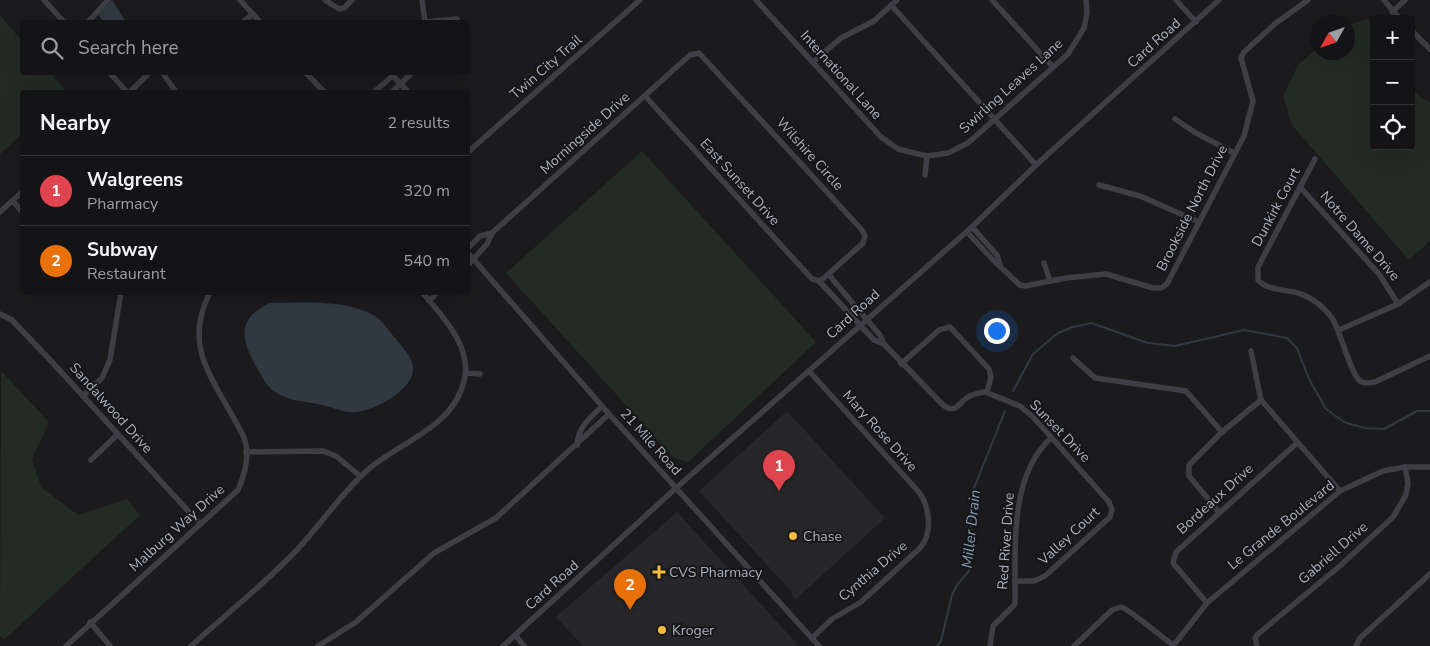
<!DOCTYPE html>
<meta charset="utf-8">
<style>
body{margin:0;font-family:"Nunito Sans",sans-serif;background:#212123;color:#f1f3f6}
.controls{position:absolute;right:15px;top:15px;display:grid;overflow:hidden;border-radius:5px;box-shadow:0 5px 20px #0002}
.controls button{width:45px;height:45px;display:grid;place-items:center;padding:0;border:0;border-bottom:1px solid #333335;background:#141416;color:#f1f3f6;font:25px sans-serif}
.compass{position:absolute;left:1310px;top:15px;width:45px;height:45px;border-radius:50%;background:#141416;box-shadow:0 5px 20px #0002;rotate:230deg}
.you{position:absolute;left:996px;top:330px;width:18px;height:18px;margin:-12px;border:4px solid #fff;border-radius:50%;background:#1a73e8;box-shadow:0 0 0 8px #1a73e833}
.badge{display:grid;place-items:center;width:32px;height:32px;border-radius:50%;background:#0f766e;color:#fff;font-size:16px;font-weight:700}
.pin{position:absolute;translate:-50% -41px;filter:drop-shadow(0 1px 2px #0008)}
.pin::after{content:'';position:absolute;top:26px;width:18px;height:15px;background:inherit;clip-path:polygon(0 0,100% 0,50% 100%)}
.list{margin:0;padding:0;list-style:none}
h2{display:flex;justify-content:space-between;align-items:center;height:65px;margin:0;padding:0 20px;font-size:21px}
h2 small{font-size:16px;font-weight:400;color:#9d9ea1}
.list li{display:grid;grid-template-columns:32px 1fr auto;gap:15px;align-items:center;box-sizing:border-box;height:70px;padding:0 20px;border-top:1px solid #333335}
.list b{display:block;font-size:19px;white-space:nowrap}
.list p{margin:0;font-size:16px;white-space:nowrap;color:#9d9ea1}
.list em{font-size:16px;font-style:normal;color:#9d9ea1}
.icon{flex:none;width:28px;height:28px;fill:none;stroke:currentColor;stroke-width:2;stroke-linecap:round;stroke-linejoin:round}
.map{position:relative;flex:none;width:1430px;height:646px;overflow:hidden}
.search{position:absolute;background:#141416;box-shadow:0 5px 20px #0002;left:20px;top:20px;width:450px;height:55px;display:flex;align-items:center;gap:12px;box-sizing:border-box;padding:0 18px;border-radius:5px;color:#9d9ea1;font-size:19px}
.panel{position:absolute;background:#141416;box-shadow:0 5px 20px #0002;left:20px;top:90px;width:450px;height:205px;border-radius:5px}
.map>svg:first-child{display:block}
.built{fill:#27272a}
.green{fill:#222c24}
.water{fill:#303942}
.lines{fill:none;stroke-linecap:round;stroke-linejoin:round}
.stream{stroke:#303942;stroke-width:2}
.minor{stroke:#3e3e44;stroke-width:5.5}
.poi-dot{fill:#f5bd3b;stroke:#161618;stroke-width:2}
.labels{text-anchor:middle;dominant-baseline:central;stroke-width:4;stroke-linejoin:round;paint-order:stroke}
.street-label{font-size:14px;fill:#adb1bd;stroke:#161618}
.poi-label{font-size:14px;fill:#adb1bd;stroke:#161618;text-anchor:start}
.water-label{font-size:15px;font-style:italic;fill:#859eb7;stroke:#161618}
</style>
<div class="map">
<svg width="1430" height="646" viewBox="0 0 1430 646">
<rect width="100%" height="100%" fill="#1b1b1d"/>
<!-- built -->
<g class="built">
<path d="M787 411 885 518 795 600 791 591 699 491Z"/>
<path d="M677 512 799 646H583L556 617Z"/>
</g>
<!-- green -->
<g class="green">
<path d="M0 15 22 41V72L50 73 67 92H22V134L0 154Z"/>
<path d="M1368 19 1374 24V146H1411V88L1422 98 1430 102V241L1409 260 1292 125 1283 96 1298 65 1317 48 1318 52H1348V25Z"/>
<path d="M642 151 816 342 688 462 674 458 506 273Z"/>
<path d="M1 371 49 422 32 459 41 487 78 515 127 499 140 515 5 639 0 636Z"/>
</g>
<!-- water -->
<g class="water">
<path d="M112 0 126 22H104L98 15Z"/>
<path d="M270 303C303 303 345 299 375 316 382 320 389 331 395 338 401 346 412 356 413 367 416 387 379 408 362 411 347 415 336 408 322 405 306 401 293 402 278 394 268 389 262 377 257 368 241 340 236 318 270 303Z"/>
</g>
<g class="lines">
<!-- stream -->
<g class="stream">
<path d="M1013 391 1033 354 1058 333 1073 327 1091 323 1148 343 1175 346 1244 330 1287 338 1297 348 1309 379 1326 409 1344 422 1364 428 1384 429 1417 411H1430"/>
<path d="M937 646 941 641 952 595 957 585 969 571 972 493 1005 411"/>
</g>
<!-- minor -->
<g class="minor">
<path d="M44 0 64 22"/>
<path d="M240 0 260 22"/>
<path d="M325 0 339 9 344 8 352 0"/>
<path d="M422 0 425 22"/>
<path d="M756 0 881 137 898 149 927 156 948 153 968 143 1068 54 1084 28 1087 13 1086 0"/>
<path d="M992 0 1052 66"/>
<path d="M1176 0 1196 22"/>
<path d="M1384 0 1400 19"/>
<path d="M891 5 1036 165"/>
<path d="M1392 12 1405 0"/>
<path d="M88 22 108 0"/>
<path d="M243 22 253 14"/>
<path d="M425 22 457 19"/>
<path d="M1411 30 1430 49"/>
<path d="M813 62 841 38 874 21 897 0"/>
<path d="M109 72 127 92"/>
<path d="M162 72 176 92"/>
<path d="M305 72 324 92"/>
<path d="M393 76 408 92"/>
<path d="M130 92 150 72"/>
<path d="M374 92 397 72"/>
<path d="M392 92 413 72"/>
<path d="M1175 119 1196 133 1234 153"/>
<path d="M468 152 640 0"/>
<path d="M1315 159 1258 267V280C1266 290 1286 290 1298 293 1311 297 1324 307 1332 318 1341 332 1350 373 1360 381 1364 384 1370 383 1375 382L1430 356"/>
<path d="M925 175 927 156"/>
<path d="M1099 185 1140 196 1199 222"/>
<path d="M1300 187 1379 274 1398 304"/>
<path d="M13 201 22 212"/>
<path d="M0 212 22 192"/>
<path d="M972 227 997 255 1000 265"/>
<path d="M967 232 992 259 1020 285 1025 286 1066 278 1106 274 1153 288H1161L1167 284 1244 136 1253 101 1241 58 1244 52 1276 23 1308 0"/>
<path d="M468 248 480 236 492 233"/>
<path d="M468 253 609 414 819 646"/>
<path d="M1044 263 1050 281"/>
<path d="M468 265 487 244 492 233 690 55 699 53 862 230 865 236 863 243 824 278 819 281 812 279 645 96"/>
<path d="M828 274 880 335 884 344 943 405C956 415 958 403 968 397 973 394 979 393 985 392L1020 406 1033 417 1109 502 1112 510 1110 517 1045 576 1034 581H1015"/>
<path d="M819 281 874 340 884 344"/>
<path d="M429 301 438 292"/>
<path d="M0 314 12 320 52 362 200 524"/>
<path d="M1339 330 1398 304 1430 282"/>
<path d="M1251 351 1261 400 1340 491"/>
<path d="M1073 358 1095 378 1186 391 1222 432"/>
<path d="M901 364 939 330 950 327 989 369 991 377 987 392"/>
<path d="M809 371 918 491C930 506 933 533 920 548L861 602 832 619 812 638"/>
<path d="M466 373 480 374"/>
<path d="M83 396 102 378 110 360 121 292"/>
<path d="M577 445C578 427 590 418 602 406"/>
<path d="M246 452 323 451 336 456 360 476"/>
<path d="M91 460 118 434"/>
<path d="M1219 512 1189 476V465L1222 432 1261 400"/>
<path d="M1207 603 1173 563 1176 552 1297 443"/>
<path d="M90 622 110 646"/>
<path d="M515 635 524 646"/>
<path d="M66 646 238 490C244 476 250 457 245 441 243 433 237 425 233 417 209 373 184 344 210 292"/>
<path d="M191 646C225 615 262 586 295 552 317 529 336 501 359 478 392 443 452 432 464 381 473 347 442 316 422 292"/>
<path d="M318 646 356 622 434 553 496 518 609 414"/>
<path d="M503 646 676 488 972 227 1036 165 1219 0"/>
<path d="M990 646 993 626 1015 604C1016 551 1008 477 1051 438"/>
<path d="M1074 646 1112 610 1121 607C1128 608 1163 638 1173 645"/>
<path d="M1173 646 1207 603 1340 491 1383 471 1405 467H1430"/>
<path d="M1257 646 1255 638 1258 634 1341 565 1393 517 1406 495 1408 483 1405 467"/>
<path d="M1356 646 1360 638 1430 574"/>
</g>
</g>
<!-- markers -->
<g class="poi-dot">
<circle cx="793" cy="536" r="5"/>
<path d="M656.5 564.5h5v5h5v5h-5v5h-5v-5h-5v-5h5z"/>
<circle cx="662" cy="630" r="5"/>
</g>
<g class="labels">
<!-- street labels -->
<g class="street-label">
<text transform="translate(1154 43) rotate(-42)">Card Road</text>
<text transform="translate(546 67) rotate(-41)">Twin City Trail</text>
<text transform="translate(841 75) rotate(48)">International Lane</text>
<text transform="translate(1011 86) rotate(-42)">Swirling Leaves Lane</text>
<text transform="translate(585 133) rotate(-42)">Morningside Drive</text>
<text transform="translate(810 154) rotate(48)">Wilshire Circle</text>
<text transform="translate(740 182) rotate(48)">East Sunset Drive</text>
<text transform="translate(1276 207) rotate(-62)">Dunkirk Court</text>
<text transform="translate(1192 208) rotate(-63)">Brookside North Drive</text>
<text transform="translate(1360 236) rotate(49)">Notre Dame Drive</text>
<text transform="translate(853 314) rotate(-42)">Card Road</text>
<text transform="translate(111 408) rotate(48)">Sandalwood Drive</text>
<text transform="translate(880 431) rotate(48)">Mary Rose Drive</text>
<text transform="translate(1060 431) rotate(46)">Sunset Drive</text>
<text transform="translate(651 442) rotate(48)">21 Mile Road</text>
<text transform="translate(1215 499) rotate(-42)">Bordeaux Drive</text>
<text transform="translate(1281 525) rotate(-39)">Le Grande Boulevard</text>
<text transform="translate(177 528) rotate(-42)">Malburg Way Drive</text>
<text transform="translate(1069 536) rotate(-43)">Valley Court</text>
<text transform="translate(1006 541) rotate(-86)">Red River Drive</text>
<text transform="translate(1333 553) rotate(-41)">Gabriell Drive</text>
<text transform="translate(873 571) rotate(-40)">Cynthia Drive</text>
<text transform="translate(552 585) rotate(-42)">Card Road</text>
</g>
<!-- poi labels -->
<g class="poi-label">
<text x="803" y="536">Chase</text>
<text x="669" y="572">CVS Pharmacy</text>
<text x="672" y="630">Kroger</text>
</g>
<!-- water labels -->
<g class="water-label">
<text transform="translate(971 529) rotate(-84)">Miller Drain</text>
</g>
</g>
</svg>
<div class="controls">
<button>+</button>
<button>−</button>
<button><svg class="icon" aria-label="locate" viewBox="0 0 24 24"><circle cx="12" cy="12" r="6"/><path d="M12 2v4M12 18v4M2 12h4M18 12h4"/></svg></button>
</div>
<svg class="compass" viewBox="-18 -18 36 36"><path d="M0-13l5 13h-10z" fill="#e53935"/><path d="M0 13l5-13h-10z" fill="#9d9ea1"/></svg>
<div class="you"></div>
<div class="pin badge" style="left:779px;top:491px;background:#e0444e">1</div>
<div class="pin badge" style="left:630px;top:610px;background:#e8710a">2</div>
<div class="search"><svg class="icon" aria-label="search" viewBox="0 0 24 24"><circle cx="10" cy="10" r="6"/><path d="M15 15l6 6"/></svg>Search here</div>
<section class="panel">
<h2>Nearby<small>2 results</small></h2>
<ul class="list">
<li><span class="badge" style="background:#e0444e">1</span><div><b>Walgreens</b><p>Pharmacy</p></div><em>320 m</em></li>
<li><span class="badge" style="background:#e8710a">2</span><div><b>Subway</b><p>Restaurant</p></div><em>540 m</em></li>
</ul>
</section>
</div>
